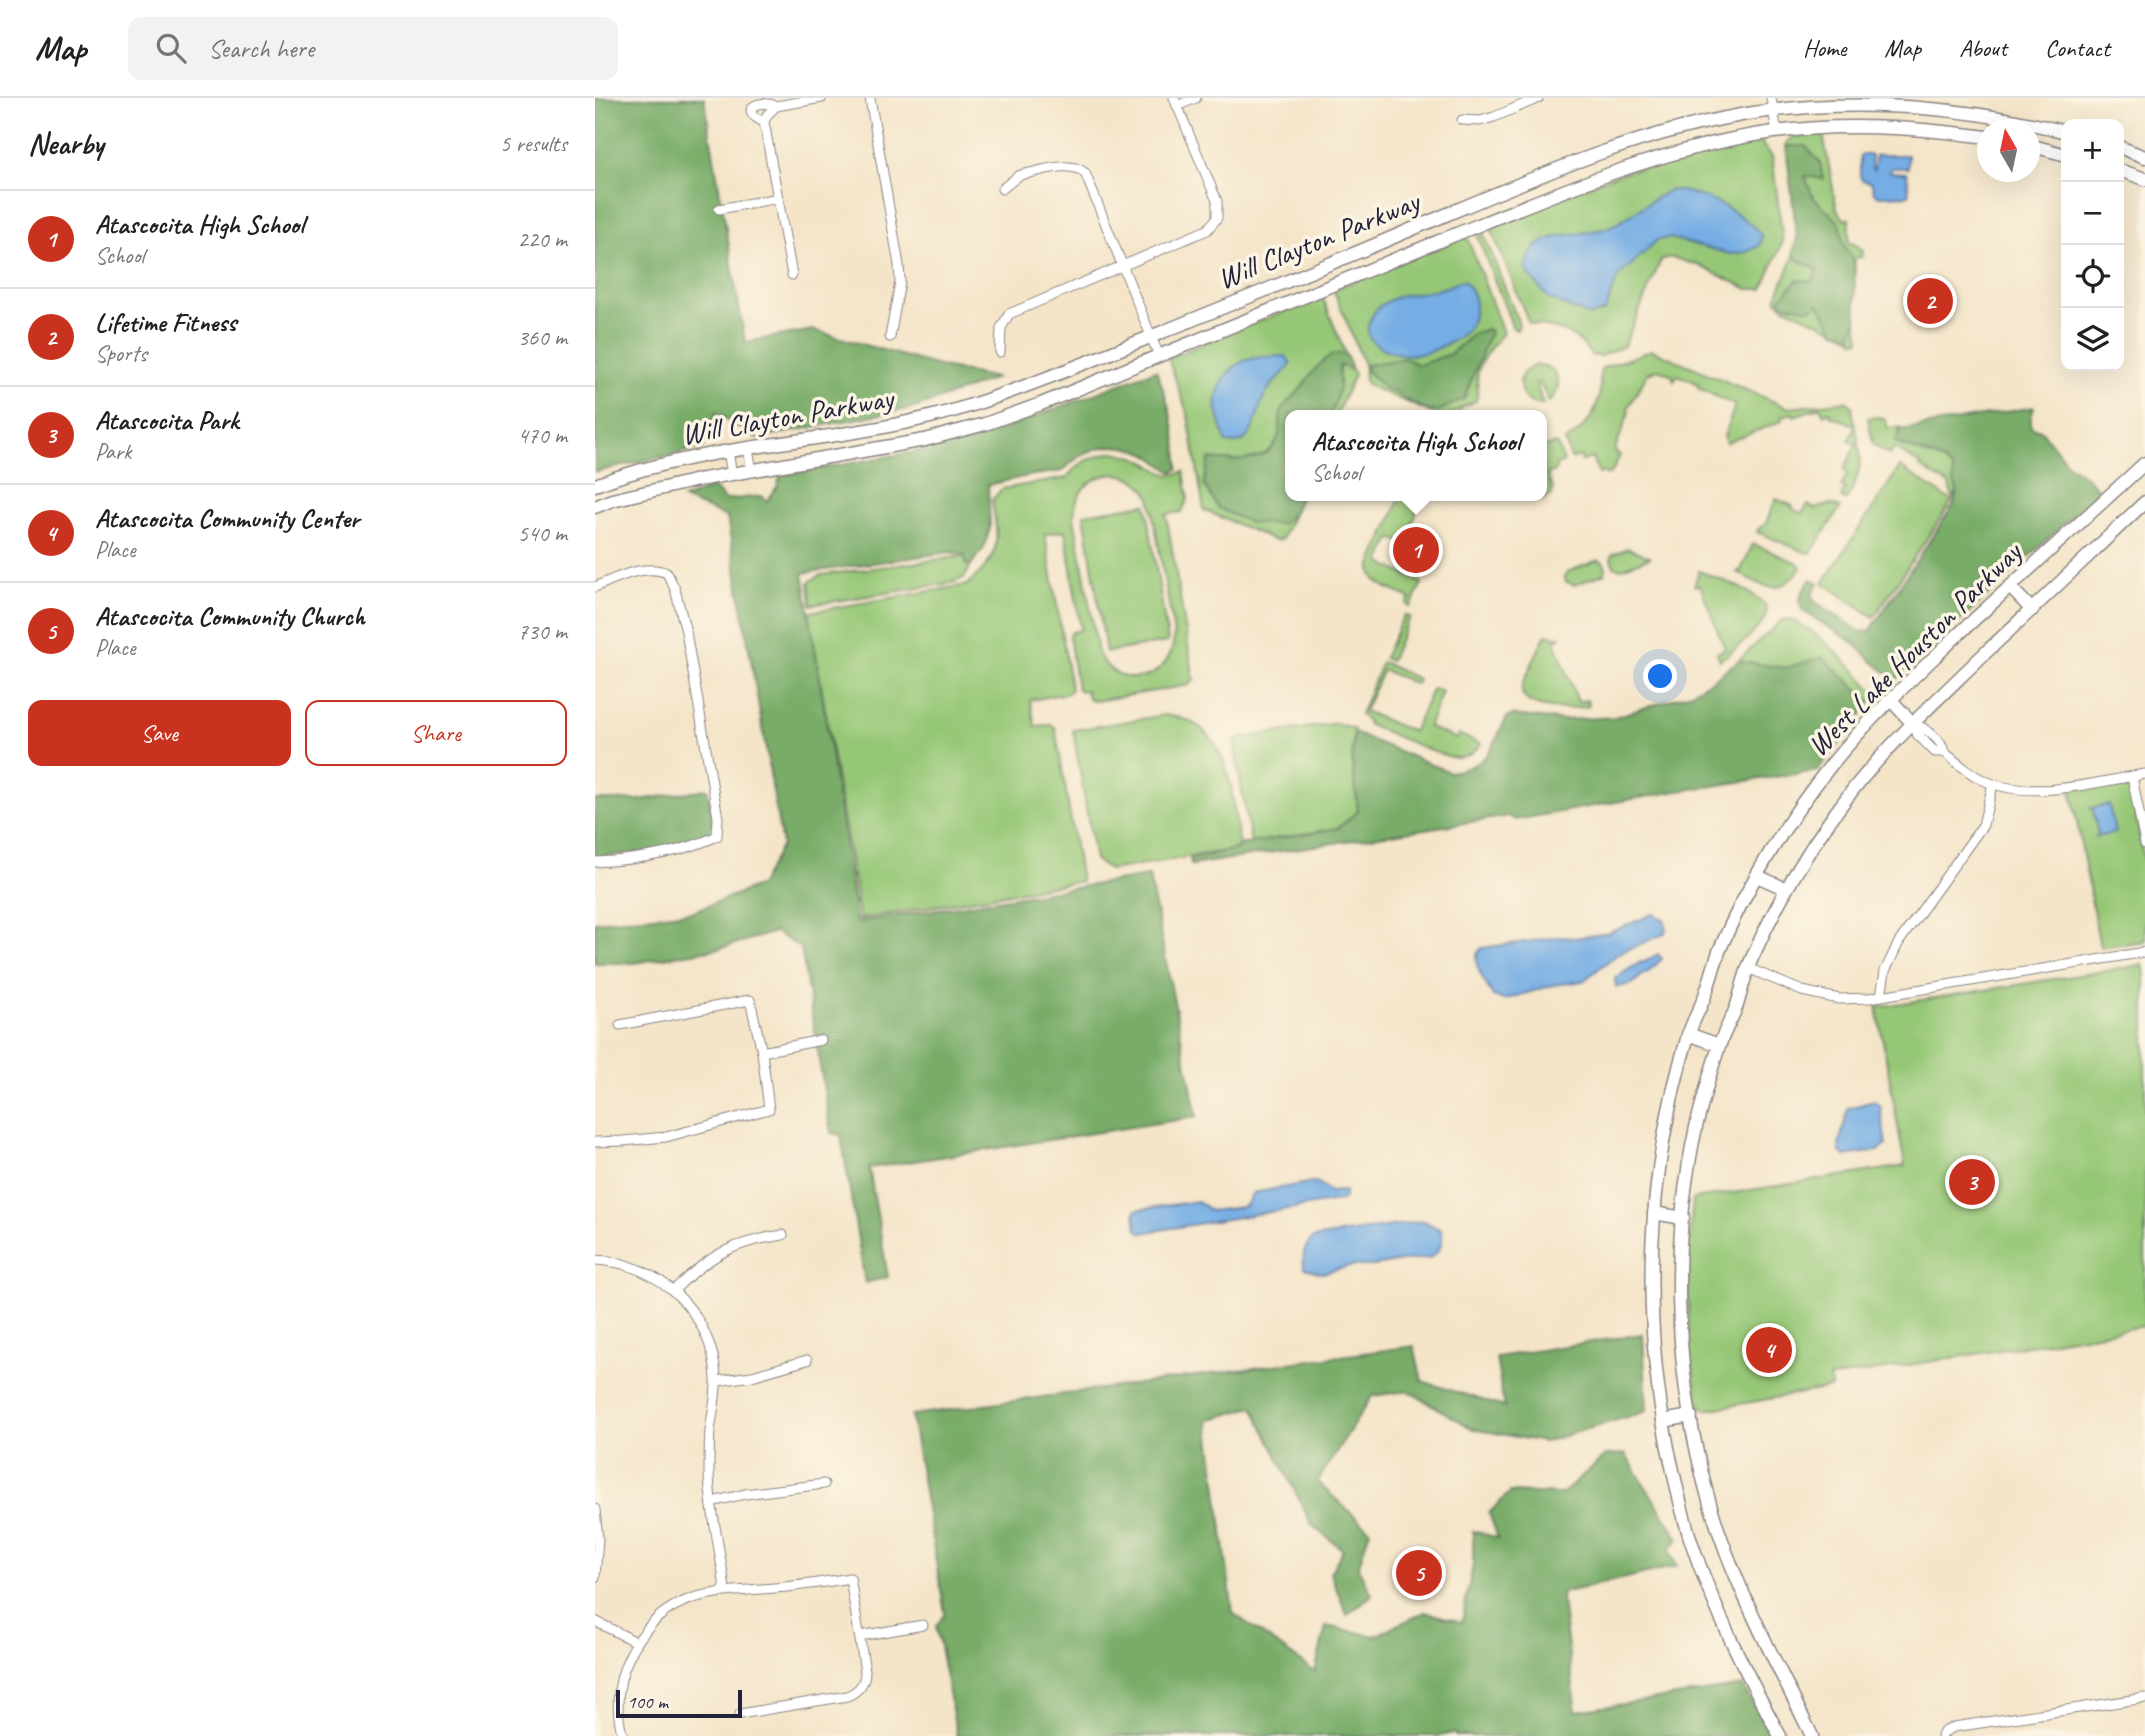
<!DOCTYPE html>
<meta charset="utf-8">
<style>
body{margin:0;font-family:Caveat,sans-serif;background:#f2f2f2;color:#202124}
.controls{position:absolute;right:21px;top:21px;display:grid;overflow:hidden;border-radius:14px;box-shadow:0 7px 28px #0002}
.controls button{width:63px;height:63px;display:grid;place-items:center;padding:0;border:0;border-bottom:2px solid #e0e0e0;background:#fff;color:#202124;font:35px sans-serif}
.compass{position:absolute;left:1382px;top:21px;width:63px;height:63px;border-radius:50%;background:#fff;box-shadow:0 7px 28px #0002;rotate:351deg}
.scale{position:absolute;left:21px;bottom:18px;width:126px;box-sizing:border-box;padding-left:7px;border:4px solid #22223b;border-top:0;font-size:19px;line-height:24px;white-space:nowrap;color:#22223b;-webkit-text-stroke:5px #fcf5e5;paint-order:stroke}
.you{position:absolute;left:1066px;top:579px;width:24px;height:24px;margin:-18px;border:5px solid #fff;border-radius:50%;background:#1a73e8;box-shadow:0 0 0 10px #1a73e833}
.badge{display:grid;place-items:center;width:46px;height:46px;border-radius:50%;background:#c8321e;color:#fff;font-size:23px;font-weight:700}
.pin{position:absolute;translate:-50% -50%;border:4px solid #fff;box-shadow:0 2px 7px #0006}
.popup{position:absolute;left:690px;top:312px;width:262px;height:91px;box-sizing:border-box;display:grid;place-content:center;border-radius:14px;background:#fff;filter:drop-shadow(0 2px 5px #0005);font-size:23px;white-space:nowrap;color:#757577}
.popup b{font-size:26px;color:#202124}
.popup::after{content:'';position:absolute;left:50%;top:100%;margin-left:-14px;border:14px solid transparent;border-top-color:#fff}
.list{margin:0;padding:0;list-style:none}
h2{display:flex;justify-content:space-between;align-items:center;height:91px;margin:0;padding:0 28px;font-size:30px}
h2 small{font-size:23px;font-weight:400;color:#757577}
.list li{display:grid;grid-template-columns:46px 1fr auto;gap:21px;align-items:center;box-sizing:border-box;height:98px;padding:0 28px;border-top:2px solid #e0e0e0}
.list b{display:block;font-size:26px;white-space:nowrap}
.list p{margin:0;font-size:23px;white-space:nowrap;color:#757577}
.list em{font-size:23px;font-style:normal;color:#757577}
.actions{display:flex;gap:14px;padding:21px 28px}
.actions a{flex:1;padding:16px 0;border:2px solid #c8321e;border-radius:14px;text-align:center;font-size:24px;color:#c8321e}
.actions .main{background:#c8321e;color:#fff}
.icon{flex:none;width:38px;height:38px;fill:none;stroke:currentColor;stroke-width:2;stroke-linecap:round;stroke-linejoin:round}
.map{position:relative;flex:none;width:1550px;height:1638px;overflow:hidden}
header{display:flex;align-items:center;gap:42px;box-sizing:border-box;height:98px;padding:0 35px;background:#fff;border-bottom:2px solid #e0e0e0}
header strong{font-size:33px}
nav{display:flex;gap:38px;margin-inline-start:auto;font-size:24px}
.search{width:490px;height:63px;background:#f2f2f2;display:flex;align-items:center;gap:18px;box-sizing:border-box;padding:0 24px;border-radius:14px;color:#757577;font-size:26px}
main{display:flex}
aside{flex:1;background:#fff}
.map>svg:first-child{display:block}
.green{fill:#96c776;stroke:#5c7458;stroke-width:2;fill-rule:evenodd}
.forest{fill:#78ac67;stroke:#4d6751;stroke-width:2}
.water{fill:#75ade4;stroke:#4c6890;stroke-width:2}
.lines{fill:none;stroke-linecap:round;stroke-linejoin:round}
.minor-casing{stroke:#8b8482;stroke-width:11}
.major-casing{stroke:#8b8482;stroke-width:15}
.minor{stroke:#fff;stroke-width:9}
.major{stroke:#fff;stroke-width:12}
.labels{text-anchor:middle;dominant-baseline:central;stroke-width:7;stroke-linejoin:round;paint-order:stroke}
.street-label{font-size:30px;fill:#22223b;stroke:#fcf5e5}
</style>
<header>
<strong>Map</strong>
<div class="search"><svg class="icon" aria-label="search" viewBox="0 0 24 24"><circle cx="10" cy="10" r="6"/><path d="M15 15l6 6"/></svg>Search here</div>
<nav><a>Home</a><a>Map</a><a>About</a><a>Contact</a></nav>
</header>
<main>
<aside>
<h2>Nearby<small>5 results</small></h2>
<ul class="list">
<li><span class="badge">1</span><div><b>Atascocita High School</b><p>School</p></div><em>220 m</em></li>
<li><span class="badge">2</span><div><b>Lifetime Fitness</b><p>Sports</p></div><em>360 m</em></li>
<li><span class="badge">3</span><div><b>Atascocita Park</b><p>Park</p></div><em>470 m</em></li>
<li><span class="badge">4</span><div><b>Atascocita Community Center</b><p>Place</p></div><em>540 m</em></li>
<li><span class="badge">5</span><div><b>Atascocita Community Church</b><p>Place</p></div><em>730 m</em></li>
</ul>
<div class="actions"><a class="main">Save</a><a>Share</a></div>
</aside>
<div class="map">
<svg width="1550" height="1638" viewBox="0 0 1550 1638">
<rect width="100%" height="100%" fill="#fcf5e5"/>
<filter id="ink" filterUnits="userSpaceOnUse"><feTurbulence type="fractalNoise" baseFrequency=".0143" numOctaves="2"/><feDisplacementMap in="SourceGraphic" scale="14" xChannelSelector="R" yChannelSelector="G"/><feConvolveMatrix kernelMatrix="1 2 1 2 8 2 1 2 1" color-interpolation-filters="sRGB"/></filter>
<filter id="wash" filterUnits="userSpaceOnUse"><feTurbulence type="fractalNoise" baseFrequency=".00686" numOctaves="4" result="noise"/><feDisplacementMap in="SourceGraphic" scale="28" xChannelSelector="R" yChannelSelector="G"/><feGaussianBlur stdDeviation="1.57" result="paint"/><feColorMatrix in="noise" values="0 0 0 0 0 0 0 0 0 0 0 0 0 0 0 0 0 1.4 0 .05"/><feComposite in="paint" operator="in"/></filter>
<g filter="url(#wash)">
<rect width="100%" height="100%" fill="#f4e5c9"/>
<!-- green -->
<g class="green">
<path d="M1228 36 1242 112 1249 121 1254 120V145L1260 146 1268 153 1267 159 1260 160V212L1265 242 1259 243 1258 240 1189 209 1181 201 1204 146 1191 45 1198 39Z"/>
<path d="M1167 43 1168 48 1177 58 1188 143 1168 191H1153L1103 167C1089 166 1077 153 1065 164L1029 248 1005 258 996 257 986 244 969 233 934 225 897 133 898 126 1023 76 1124 50Z"/>
<path d="M884 132 888 134 924 226 922 232 918 230 881 134Z"/>
<path d="M868 139 873 141 908 235C898 248 887 257 883 274 881 284 884 294 881 303L865 310 866 312 852 317H841L772 287 770 283 769 266 739 193 740 191Z"/>
<path d="M727 198 759 277 741 317H695V398H706L687 441 681 443 609 412 593 317 573 260Z"/>
<path d="M1057 252 1194 310 1251 303 1257 308 1260 327 1236 318 1234 313 1229 316 1225 309 1199 318 1197 315 1186 319 1187 323 1131 345 1129 339 1140 307 1103 290 1102 285 1083 277 1079 283 1077 277 1063 271 1053 275 1033 310 1034 314 1020 352 1021 355 1025 357 1017 374 1012 377 1009 374 1004 376 997 360 987 363 985 358 976 361 970 343C989 332 1003 315 1005 292 1006 284 1003 277 1007 270Z"/>
<path d="M941 267C964 267 970 290 954 304L945 285H941L948 307C929 307 919 291 929 273Z"/>
<path d="M1285 319 1290 321 1293 330 1306 329 1303 337 1305 347 1347 362 1358 372V382L1362 393 1358 401 1354 387 1325 369 1326 367 1300 350 1294 357 1278 346 1273 320Z"/>
<path d="M1260 328C1268 357 1268 376 1251 402L1246 400 1250 391 1246 389 1253 374 1249 372 1261 346 1254 342Z"/>
<path d="M962 346 969 364 961 367V373L952 376 958 392 956 398 946 402 940 398H947V349Z"/>
<path d="M519 354C529 356 538 358 547 362 563 370 571 383 589 373L593 400 587 414 571 416 599 582 594 587 501 603 493 600 491 592 486 593 482 590 474 538 477 534 486 532 470 433 450 436 476 591 473 595 435 602 440 628 456 627 460 629 486 783 265 821 214 514 372 487C407 456 404 446 397 402L407 391 472 380C482 364 501 357 519 354ZM517 376C535 376 547 384 555 399L579 535C580 582 524 598 503 555L479 419C479 395 494 379 517 376Z"/>
<path d="M1305 369 1357 403 1279 519 1228 485Z"/>
<path d="M806 398H828L810 445 798 441 795 442 785 464 827 485 816 509 812 507 815 500C799 492 774 488 776 467Z"/>
<path d="M1181 401 1198 408 1197 411 1207 415 1213 407 1220 411 1235 406 1245 410 1216 455H1212L1162 434 1164 430 1170 427Z"/>
<path d="M551 406 573 544 511 554 489 416Z"/>
<path d="M1158 446 1203 465 1206 470C1183 500 1171 490 1142 474L1146 472Z"/>
<path d="M1033 450 1055 459H1056L1025 471 1019 468 1016 461 1018 456Z"/>
<path d="M370 458 376 467 370 479 360 484 216 507 214 484 226 477Z"/>
<path d="M1003 462 1008 464 1011 470 1010 475 980 487 971 484 969 479 972 474Z"/>
<path d="M1104 473C1119 479 1166 495 1171 510 1176 525 1137 554 1125 562L1122 555 1130 551 1105 487 1099 488Z"/>
<path d="M809 517 815 519 795 563 789 560Z"/>
<path d="M1190 521C1214 522 1267 579 1283 598L1276 604 1227 559 1191 570 1143 563 1186 523Z"/>
<path d="M951 536 962 539 967 538 960 543 983 604 992 602 994 608C977 612 918 615 928 585Z"/>
<path d="M787 564 823 581 821 586 788 572 769 613 818 634 838 590 847 594 833 629 861 641 863 636 886 646C880 654 873 659 863 660 850 661 789 633 772 626L773 624 765 616Z"/>
<path d="M570 617C637 623 636 695 644 747L641 751 515 772 500 762 478 632Z"/>
<path d="M741 625 759 631 757 661 763 713 743 730 656 745 639 645 642 641Z"/>
<path d="M1529 683 1535 689 1550 767V843L1505 849 1476 691Z"/>
<path d="M1548 867 1550 876V1228L1235 1280 1236 1290 1111 1312 1103 1304 1094 1251 1093 1156 1098 1101 1310 1068 1282 909Z"/>
</g>
<!-- forest -->
<g class="forest">
<path d="M0 0H109L150 244 218 232 343 268 401 280 323 309 162 340 121 315 108 350 0 374Z"/>
<path d="M1191 48H1211L1225 65 1228 81 1210 78 1218 99 1245 125 1249 147 1259 164 1261 223 1256 238 1240 233 1224 206 1214 211 1189 206 1185 201 1202 182 1217 183 1223 172 1203 162 1198 155 1202 140Z"/>
<path d="M892 231 895 234 869 301 843 313H834L809 301 798 292H792L771 272V267L810 260 824 267 855 256 878 236Z"/>
<path d="M745 255 752 259 757 272 745 267C742 279 745 279 744 289 743 299 739 308 735 317H695V398H705L698 416 687 426 655 425 623 410 609 386 614 361C635 363 672 366 682 342 686 332 683 320 688 310 691 304 698 299 703 294 714 281 726 257 745 255Z"/>
<path d="M561 272C572 299 584 341 583 371L578 374C567 369 560 359 550 355 519 342 490 348 468 373L432 378 393 387 395 430 389 450 376 467H371L370 457 355 454 208 475 262 824 554 778 602 1019 274 1070 293 1179 270 1185 246 1037 236 1035 206 850 180 834 126 850 40 865H0V824L97 814 165 787 187 747 132 419 88 401 118 389 130 402 167 398 172 403 183 387 185 376H190L192 373 194 376 375 344Z"/>
<path d="M1439 309 1436 319V329L1446 332 1473 366 1491 379 1504 393 1360 528 1338 529 1336 534 1344 537 1301 582 1277 563 1259 545 1208 513C1200 501 1209 491 1216 481L1224 485 1217 496 1219 503 1266 534 1275 533 1359 406 1362 393 1358 382V372L1347 362 1300 344 1306 332Z"/>
<path d="M1227 559 1276 604 1222 673 1083 693 920 722 914 718 596 767 595 761 641 751 644 747 743 730 763 713 757 661 759 635 855 674C895 668 895 652 912 619L918 617 964 622 1020 619 1093 596 1120 580 1143 563 1191 570Z"/>
<path d="M112 691C114 702 120 719 116 730 108 750 22 757 0 759V702H45Z"/>
<path d="M1048 1236 1052 1313 949 1344 878 1331 813 1293 777 1298 722 1384 775 1432 763 1469 777 1497 752 1517 735 1475 748 1452 717 1427 658 1309 613 1322 638 1515 720 1574 731 1528 780 1538 830 1514 867 1524 878 1467V1433L903 1440 894 1415 915 1394 967 1396 1011 1357 1030 1356 1084 1441 1074 1451 1082 1468 966 1495 981 1613 1148 1588 1176 1638H860V1635L844 1638H362L341 1528 350 1516 316 1317 819 1248 827 1283 909 1309 901 1259Z"/>
</g>
<!-- water -->
<g class="water">
<path d="M1265 57H1276L1277 71 1279 72 1281 57H1313V70H1296L1295 73 1296 74 1312 75 1314 97 1284 98 1279 94 1277 85 1267 82 1265 78Z"/>
<path d="M1075 92C1106 93 1148 114 1167 138L1165 147 1152 154 1135 156 1075 140 1062 142 1022 180 1010 213 995 218 954 201 931 173C937 126 983 142 1014 129 1036 120 1054 102 1075 92Z"/>
<path d="M864 183H869C879 194 883 207 877 222 875 225 875 229 873 231 865 241 838 254 825 256 805 260 763 249 775 222 778 216 782 209 788 206 807 193 825 197 844 191 851 190 858 186 864 183Z"/>
<path d="M691 258 696 266C688 277 676 285 670 297 660 314 661 351 631 345 629 334 624 323 622 312 619 292 632 269 652 262 663 258 679 259 691 258Z"/>
<path d="M1514 707 1520 735 1501 739 1503 736 1498 712 1496 710Z"/>
<path d="M1058 816 1069 821 1072 831 1069 836 1024 855 988 883 958 887 909 902 898 898C891 885 872 861 887 850L964 839 979 840 1013 835Z"/>
<path d="M1063 856 1067 861 1051 876 1050 875 1037 886 1021 889 1020 880 1046 864 1047 865Z"/>
<path d="M1279 1003 1285 1007 1291 1047 1282 1053 1250 1058 1245 1054 1244 1048 1253 1010Z"/>
<path d="M718 1084 723 1085 735 1094 750 1093V1100L748 1102 547 1135 542 1132 540 1115 541 1112 603 1103 615 1113 647 1109 651 1107 658 1095Z"/>
<path d="M829 1123 846 1132C849 1145 846 1152 835 1160L812 1162 779 1168H756L727 1175 709 1170C708 1156 708 1150 718 1140Z"/>
</g>
</g>
<g filter="url(#ink)">
<g class="lines">
<!-- minor casing -->
<g class="minor-casing">
<g id="minor">
<path d="M275 0 304 167 305 184 295 239"/>
<path d="M1176 0 1182 34"/>
<path d="M181 8 172 17 169 24 197 177"/>
<path d="M181 8 227 0"/>
<path d="M582 8 601 0"/>
<path d="M867 22 885 23 899 19 944 0"/>
<path d="M169 24C143 13 162 0 181 8"/>
<path d="M407 91 423 78 429 76C447 73 475 62 490 75L564 258"/>
<path d="M124 111 183 100"/>
<path d="M405 254 406 230 414 216 612 132 622 120V103L579 0"/>
<path d="M153 351 157 373"/>
<path d="M133 354 137 376"/>
<path d="M0 489C21 480 50 465 72 475L80 491 91 534 123 720 122 738C84 756 42 762 0 764"/>
<path d="M1317 625C1330 630 1346 640 1349 654H1340L1322 636Z"/>
<path d="M1349 654C1360 663 1371 673 1384 680 1432 705 1499 684 1550 676"/>
<path d="M1537 678 1550 746"/>
<path d="M1153 870 1207 893 1244 901 1274 900 1550 854"/>
<path d="M1286 898 1290 873 1304 844 1388 727 1398 686"/>
<path d="M167 954 226 942"/>
<path d="M0 1044 28 1043 71 1039 174 1011 167 954 155 902 25 927"/>
<path d="M0 1162C64 1164 118 1216 121 1280 122 1298 117 1316 115 1333 114 1347 114 1362 114 1376 115 1415 126 1453 130 1492"/>
<path d="M79 1192C115 1157 138 1144 188 1137"/>
<path d="M122 1283 157 1278 212 1262"/>
<path d="M117 1404 150 1396 229 1386"/>
<path d="M0 1411 3 1441 0 1479"/>
<path d="M0 1523 41 1544"/>
<path d="M265 1538 328 1527"/>
<path d="M28 1638C20 1612 22 1584 34 1559 67 1492 115 1495 180 1490 205 1488 230 1484 255 1480L270 1573C270 1586 264 1593 252 1598L145 1616"/>
<path d="M1347 1638 1349 1634 1359 1629 1550 1600"/>
</g>
</g>
<!-- major casing -->
<g class="major-casing">
<g id="major">
<path d="M1434 47 1471 57"/>
<path d="M1524 49 1550 59"/>
<path d="M1524 72 1550 81"/>
<path d="M0 387C121 341 255 347 377 307 441 286 503 260 565 235 648 201 732 168 815 132 929 84 1042 32 1165 14 1265 0 1373 9 1471 34"/>
<path d="M0 409 17 402 103 382 330 342 390 326 446 306C578 253 710 198 842 144 948 101 1053 54 1166 36 1241 24 1318 29 1392 39"/>
<path d="M1415 489 1437 512"/>
<path d="M1296 602 1317 625"/>
<path d="M1162 778 1191 791"/>
<path d="M1093 936 1124 947"/>
<path d="M1059 1115 1088 1120"/>
<path d="M1068 1323 1096 1318"/>
<path d="M1185 1638C1151 1575 1119 1512 1096 1443 1086 1413 1080 1381 1073 1350 1046 1214 1052 1074 1092 941 1096 926 1104 913 1109 900 1115 884 1119 867 1125 851 1151 789 1194 719 1236 667 1276 618 1324 574 1370 530 1430 475 1490 420 1550 365"/>
<path d="M1217 1638C1175 1552 1129 1469 1107 1376 1079 1263 1076 1142 1101 1029 1108 1002 1115 973 1125 946 1129 933 1137 921 1142 907 1147 891 1150 875 1157 860 1184 799 1219 741 1260 689 1299 641 1345 599 1389 556 1443 506 1496 455 1550 404"/>
</g>
</g>
<!-- minor -->
<use href="#minor" class="minor"/>
<!-- major -->
<use href="#major" class="major"/>
</g>
</g>
<g class="labels">
<!-- street labels -->
<g class="street-label">
<text transform="translate(723 142) rotate(-22)">Will Clayton Parkway</text>
<text transform="translate(192 318) rotate(-10)">Will Clayton Parkway</text>
<text transform="translate(1319 551) rotate(-45)">West Lake Houston Parkway</text>
</g>
</g>
</svg>
<div class="controls">
<button>+</button>
<button>−</button>
<button><svg class="icon" aria-label="locate" viewBox="0 0 24 24"><circle cx="12" cy="12" r="6"/><path d="M12 2v4M12 18v4M2 12h4M18 12h4"/></svg></button>
<button><svg class="icon" aria-label="layers" viewBox="0 0 24 24"><path d="M12 4l9 5-9 5-9-5zM3 14l9 5 9-5"/></svg></button>
</div>
<svg class="compass" viewBox="-18 -18 36 36"><path d="M0-13l5 13h-10z" fill="#e53935"/><path d="M0 13l5-13h-10z" fill="#757577"/></svg>
<div class="scale">100 m</div>
<div class="you"></div>
<div class="pin badge" style="left:821px;top:452px">1</div>
<div class="popup"><b>Atascocita High School</b>School</div>
<div class="pin badge" style="left:1335px;top:203px">2</div>
<div class="pin badge" style="left:1377px;top:1084px">3</div>
<div class="pin badge" style="left:1174px;top:1252px">4</div>
<div class="pin badge" style="left:824px;top:1475px">5</div>
</div>
</main>
